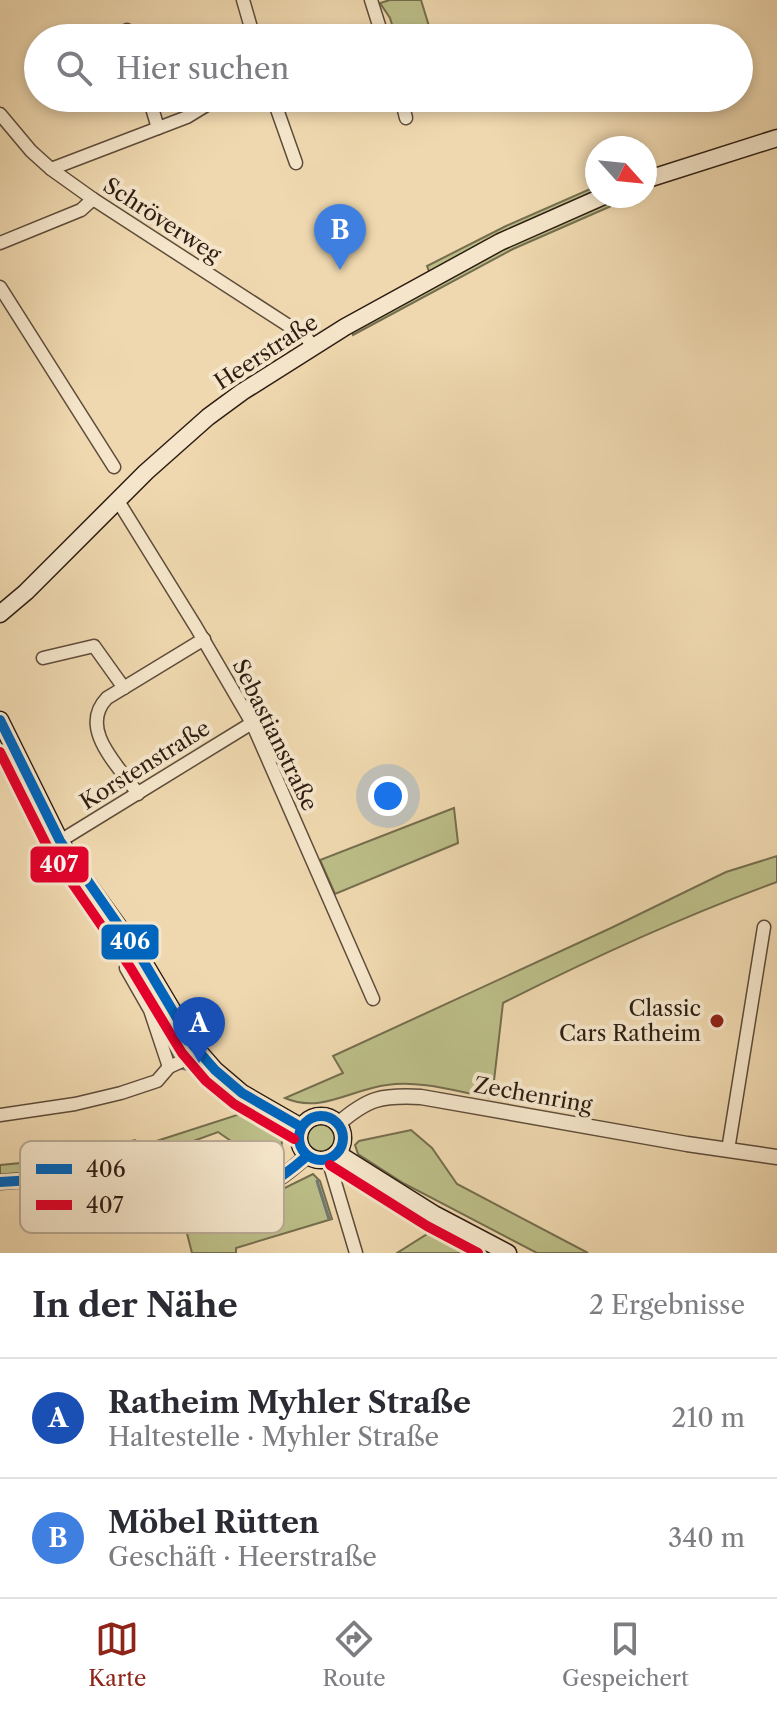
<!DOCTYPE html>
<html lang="de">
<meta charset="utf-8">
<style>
body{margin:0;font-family:"Libre Caslon Text",serif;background:#f2f2f3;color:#2b2b33}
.compass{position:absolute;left:585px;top:136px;width:72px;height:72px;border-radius:50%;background:#fff;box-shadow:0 4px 12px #0003;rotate:117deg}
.you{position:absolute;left:388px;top:796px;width:28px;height:28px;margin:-20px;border:6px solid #fff;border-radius:50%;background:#1a73e8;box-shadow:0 0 0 12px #1a73e833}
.badge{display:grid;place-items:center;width:52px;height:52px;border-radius:50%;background:#8f2418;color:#fff;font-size:26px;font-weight:700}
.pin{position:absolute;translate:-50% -66px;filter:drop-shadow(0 2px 4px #0008)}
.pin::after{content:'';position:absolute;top:42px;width:28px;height:24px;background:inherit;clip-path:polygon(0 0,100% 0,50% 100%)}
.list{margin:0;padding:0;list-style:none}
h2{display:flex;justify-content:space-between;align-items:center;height:104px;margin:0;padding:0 32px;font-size:34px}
h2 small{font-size:26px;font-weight:400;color:#7c7c81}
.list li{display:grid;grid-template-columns:52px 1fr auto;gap:24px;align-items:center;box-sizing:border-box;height:120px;padding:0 32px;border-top:2px solid #e1e1e2}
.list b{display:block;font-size:30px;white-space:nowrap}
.list p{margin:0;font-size:26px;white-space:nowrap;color:#7c7c81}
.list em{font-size:26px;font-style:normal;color:#7c7c81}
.icon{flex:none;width:44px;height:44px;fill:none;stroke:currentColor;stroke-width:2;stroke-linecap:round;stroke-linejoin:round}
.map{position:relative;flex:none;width:777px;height:1253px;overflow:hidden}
.search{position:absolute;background:#fff;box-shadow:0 4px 12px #0003;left:24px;right:24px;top:24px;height:88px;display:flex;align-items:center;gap:20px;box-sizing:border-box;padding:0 28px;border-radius:44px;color:#7c7c81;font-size:30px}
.sheet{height:344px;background:#fff}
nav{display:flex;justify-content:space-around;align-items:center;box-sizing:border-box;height:112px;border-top:2px solid #e1e1e2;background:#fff;font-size:22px;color:#7c7c81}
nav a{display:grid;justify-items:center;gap:4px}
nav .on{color:#8f2418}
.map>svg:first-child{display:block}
.green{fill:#bcbe88;stroke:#756e4e;stroke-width:2}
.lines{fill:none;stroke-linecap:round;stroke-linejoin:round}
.stream{stroke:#727975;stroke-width:3}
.minor-casing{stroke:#5e4c3a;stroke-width:15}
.tertiary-casing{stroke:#5e4c3a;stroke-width:17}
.secondary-casing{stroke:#2e1d13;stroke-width:19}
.minor{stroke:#f5e6cb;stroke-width:12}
.tertiary{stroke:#f5e6cb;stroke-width:14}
.secondary{stroke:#f5e6cb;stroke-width:16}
.bus-1-casing{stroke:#f5e6cb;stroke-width:16}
.bus-2-casing{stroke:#f5e6cb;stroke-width:16}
.bus-1{stroke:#0065bd;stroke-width:10}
.bus-2{stroke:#e4002b;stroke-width:10}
.poi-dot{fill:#8f2418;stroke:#f5e6cb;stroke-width:3}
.labels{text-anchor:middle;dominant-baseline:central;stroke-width:8;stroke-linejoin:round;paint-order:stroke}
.street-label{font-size:22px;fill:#2e1d13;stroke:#f5e6cb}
.poi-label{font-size:22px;fill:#2e1d13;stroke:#f5e6cb;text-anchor:end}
.key{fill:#f5e6cb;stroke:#b9aa94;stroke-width:2}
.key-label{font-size:22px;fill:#2e1d13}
.line-badge{stroke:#f5e6cb;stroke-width:3}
.badge-label{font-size:22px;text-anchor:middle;font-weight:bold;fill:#fff}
</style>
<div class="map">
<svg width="777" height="1253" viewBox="0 0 777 1253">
<rect width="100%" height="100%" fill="#efd8af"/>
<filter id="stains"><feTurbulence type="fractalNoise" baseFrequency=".0025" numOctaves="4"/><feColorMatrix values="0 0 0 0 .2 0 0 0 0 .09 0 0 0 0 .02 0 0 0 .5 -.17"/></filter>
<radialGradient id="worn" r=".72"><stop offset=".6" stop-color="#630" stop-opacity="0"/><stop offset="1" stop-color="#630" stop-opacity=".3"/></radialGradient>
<!-- green -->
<g class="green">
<path d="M390 0H421L432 36 396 38 390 18 380 3Z"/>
<path d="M597 186V194L430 274 427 266 506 226Z"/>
<path d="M618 196H634L513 249 353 335 352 332 480 258Z"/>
<path d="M454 808 458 843 335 894 320 860Z"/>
<path d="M777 856V882C681 917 594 957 503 1003L492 1098C458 1092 421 1080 387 1085 352 1089 321 1114 285 1098L343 1073 333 1056 611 928 726 872Z"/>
<path d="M240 1114 282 1140 281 1157 277 1164 281 1168 255 1184 231 1193 225 1191 244 1178 254 1162 241 1148 218 1132 177 1147 178 1153 123 1166 128 1178 145 1182 141 1187 81 1174 0 1176V1165L52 1160 135 1140 141 1146Z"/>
<circle cx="321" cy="1138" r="16"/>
<path d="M411 1130 432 1148 457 1184 588 1253H537L403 1183 358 1154 355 1145 359 1141Z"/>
<path d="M313 1174 320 1181 332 1219 236 1248V1253H192L183 1218 209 1217 240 1210Z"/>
<path d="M432 1231 476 1253H397Z"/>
</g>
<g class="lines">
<!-- stream -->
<g class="stream">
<path d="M0 762 8 763 7 777 15 781 44 839 106 923"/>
<path d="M122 945 169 1032 173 1057"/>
<path d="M180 1068 196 1071 237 1105 285 1138"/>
<path d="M317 1181 329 1219"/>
</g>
<!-- minor casing -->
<g class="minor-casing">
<g id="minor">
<path d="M243 0 254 38"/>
<path d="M371 0 383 38"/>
<path d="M127 30 130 38"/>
<path d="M365 38 382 32"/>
<path d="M149 98 158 128"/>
<path d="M273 98 296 163"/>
<path d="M401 98 406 118"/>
<path d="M0 114 31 151 51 169 93 199 286 324 306 337 313 347"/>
<path d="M51 169 187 117 218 98"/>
<path d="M0 243 81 210 93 199"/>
<path d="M0 287 114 467"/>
<path d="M118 501 196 627 252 723 373 999"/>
<path d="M43 658 94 646 124 688"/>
<path d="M138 794C120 767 77 729 107 698L204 639"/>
<path d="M60 841 252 723"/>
<path d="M126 968 150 1010 169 1067"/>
<path d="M0 1115 75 1104 121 1093 157 1081 169 1067 200 1053"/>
<path d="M728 1150 764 927"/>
<path d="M328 1159 356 1253"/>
</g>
</g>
<!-- tertiary casing -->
<g class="tertiary-casing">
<g id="tertiary">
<path d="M338 1124C368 1098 381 1095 421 1097L687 1144 777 1157"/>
<path d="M0 1182C38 1178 74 1181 111 1186 153 1193 204 1214 246 1197 269 1188 289 1172 307 1156"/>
</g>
</g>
<!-- secondary casing -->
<g class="secondary-casing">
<g id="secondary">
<path d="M645 180 777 138"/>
<path d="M0 614 26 592 146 472 208 417 242 392 345 327 500 242 604 196"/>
<path d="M0 720 60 841 82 876 142 959 193 1045 215 1070 242 1093 301 1127"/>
<circle cx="321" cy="1138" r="22"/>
<path d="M337 1153 434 1214 508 1253"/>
</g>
</g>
<!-- minor -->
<use href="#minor" class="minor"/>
<!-- tertiary -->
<use href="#tertiary" class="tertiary"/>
<!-- secondary -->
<use href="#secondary" class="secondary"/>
<!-- bus-1 casing -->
<g class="bus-1-casing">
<g id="bus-1">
<path d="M0 720 60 841 142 959 193 1045 215 1070 242 1093 301 1127"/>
<circle cx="321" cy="1138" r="22"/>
<path d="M0 1182C37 1179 75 1180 111 1186 201 1201 230 1223 307 1156"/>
</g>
</g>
<!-- bus-2 casing -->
<g class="bus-2-casing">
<g id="bus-2">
<path d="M0 752 48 848 130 967 182 1053 206 1081 234 1104 294 1139"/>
<path d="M330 1165 427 1226 478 1253"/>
</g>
</g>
<!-- bus-1 -->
<use href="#bus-1" class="bus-1"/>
<!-- bus-2 -->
<use href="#bus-2" class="bus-2"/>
</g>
<!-- markers -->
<circle class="poi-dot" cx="717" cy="1021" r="8"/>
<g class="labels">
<!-- street labels -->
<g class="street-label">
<text transform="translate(162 220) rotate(33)">Schröverweg</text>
<text transform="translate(266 352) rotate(-33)">Heerstraße</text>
<text transform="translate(275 735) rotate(64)">Sebastianstraße</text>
<text transform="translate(145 765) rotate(-32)">Korstenstraße</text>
<text transform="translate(533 1095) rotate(10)">Zechenring</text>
</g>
<!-- poi labels -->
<g class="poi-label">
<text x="701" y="1008">Classic<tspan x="701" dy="25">Cars Ratheim</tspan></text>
</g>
</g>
<!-- legend -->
<rect x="20" y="1141" width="264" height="92" rx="12" class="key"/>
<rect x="36" y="1164" width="36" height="10" fill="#0065bd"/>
<rect x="36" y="1200" width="36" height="10" fill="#e4002b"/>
<g class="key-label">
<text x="86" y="1177">406</text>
<text x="86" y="1213">407</text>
</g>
<g class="line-badge">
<rect x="29" y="845" width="61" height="39" rx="8" fill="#e4002b"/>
<rect x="100" y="923" width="60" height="38" rx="8" fill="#0065bd"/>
</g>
<g class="badge-label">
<text x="59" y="872">407</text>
<text x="130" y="949">406</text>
</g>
<rect width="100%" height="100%" filter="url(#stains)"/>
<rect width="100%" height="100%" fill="url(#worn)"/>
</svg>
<svg class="compass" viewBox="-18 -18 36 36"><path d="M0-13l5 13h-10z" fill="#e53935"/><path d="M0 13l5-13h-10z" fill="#7c7c81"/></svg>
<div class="you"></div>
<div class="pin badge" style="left:199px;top:1063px;background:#1a4fb4">A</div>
<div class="pin badge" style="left:340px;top:270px;background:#3f7fe0">B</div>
<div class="search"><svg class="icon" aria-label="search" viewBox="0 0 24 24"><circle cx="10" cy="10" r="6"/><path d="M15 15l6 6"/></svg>Hier suchen</div>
</div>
<section class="sheet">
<h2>In der Nähe<small>2 Ergebnisse</small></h2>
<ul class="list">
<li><span class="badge" style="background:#1a4fb4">A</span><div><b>Ratheim Myhler Straße</b><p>Haltestelle · Myhler Straße</p></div><em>210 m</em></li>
<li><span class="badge" style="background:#3f7fe0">B</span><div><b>Möbel Rütten</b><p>Geschäft · Heerstraße</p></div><em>340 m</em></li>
</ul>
</section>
<nav>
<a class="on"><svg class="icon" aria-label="map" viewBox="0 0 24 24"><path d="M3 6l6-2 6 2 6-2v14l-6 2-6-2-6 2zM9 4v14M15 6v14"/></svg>Karte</a>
<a><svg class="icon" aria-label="directions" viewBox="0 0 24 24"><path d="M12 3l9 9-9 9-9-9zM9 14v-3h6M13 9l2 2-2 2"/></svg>Route</a>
<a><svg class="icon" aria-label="saved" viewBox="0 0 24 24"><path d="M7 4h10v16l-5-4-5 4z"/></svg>Gespeichert</a>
</nav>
